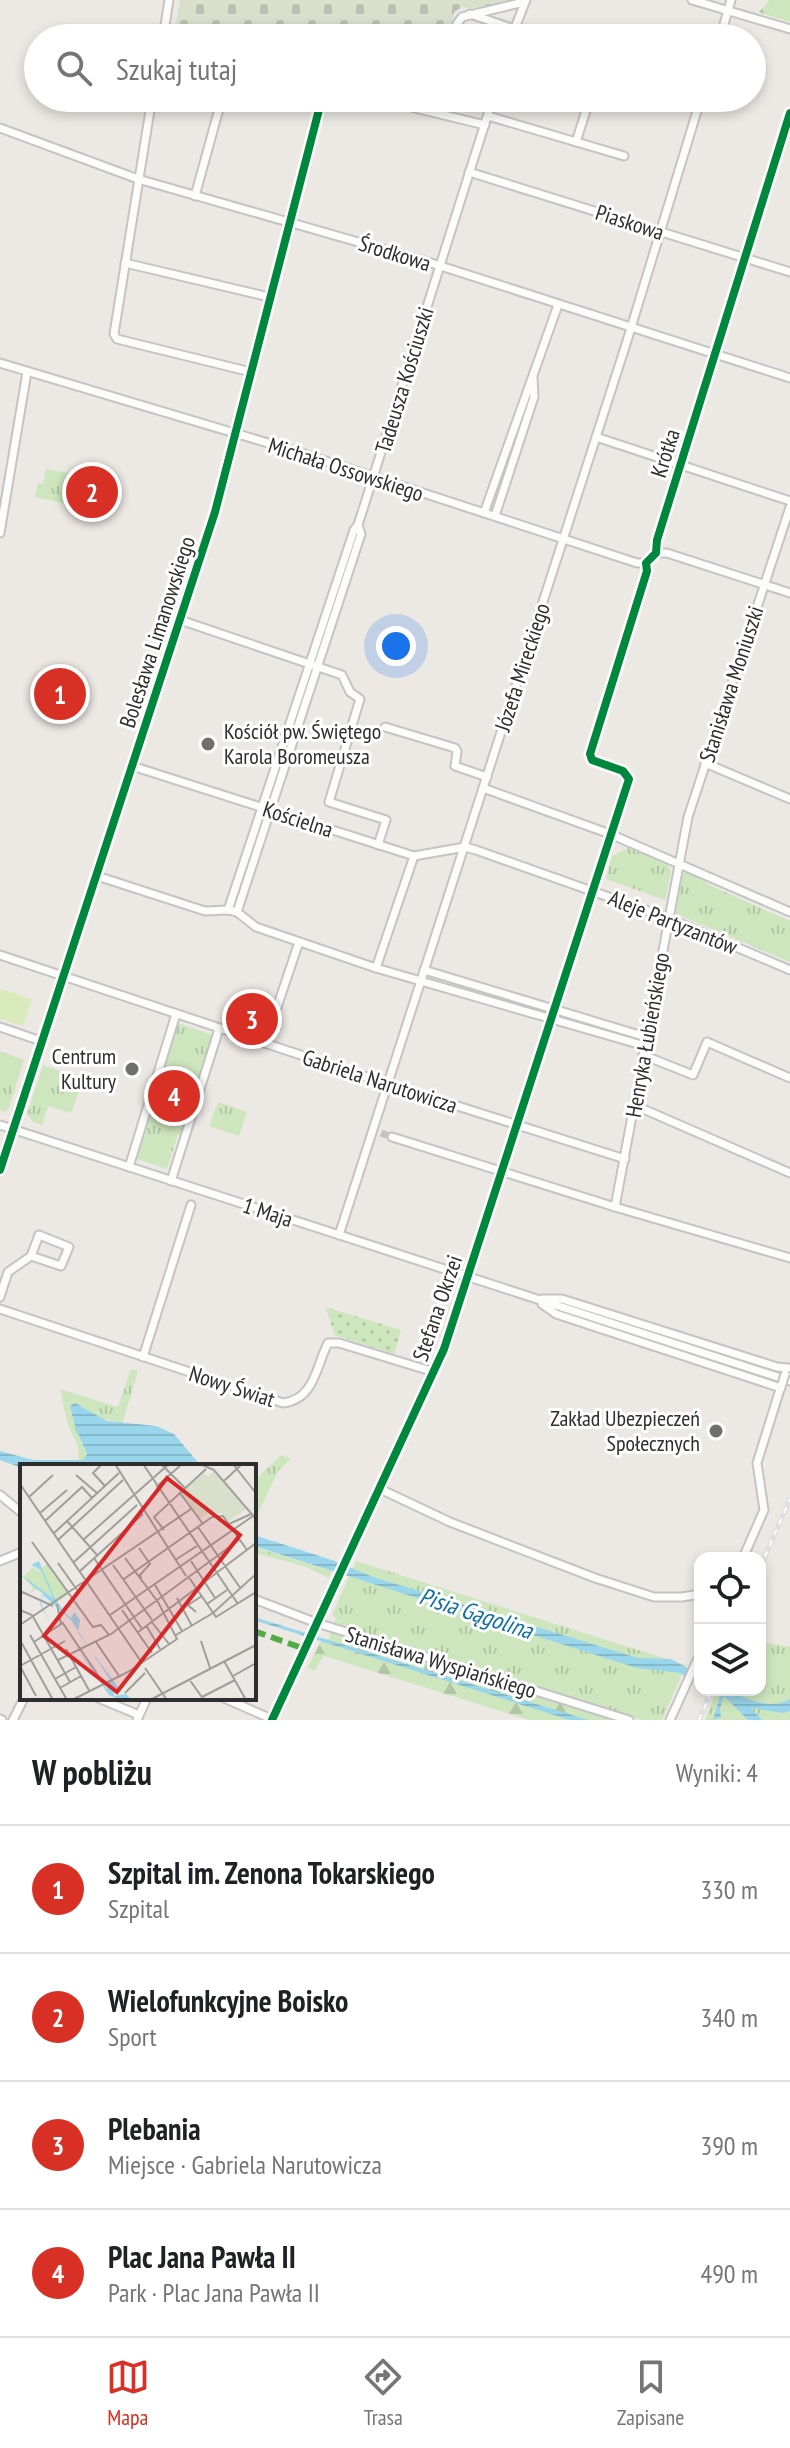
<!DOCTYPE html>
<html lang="pl">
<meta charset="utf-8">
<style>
body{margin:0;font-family:"PT Sans Narrow",sans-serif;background:#f6f6f6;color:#202124}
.controls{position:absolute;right:24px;bottom:24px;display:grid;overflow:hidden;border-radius:16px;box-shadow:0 4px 12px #0003}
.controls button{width:72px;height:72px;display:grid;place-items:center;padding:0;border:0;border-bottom:2px solid #e0e0e0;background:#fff;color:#202124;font:40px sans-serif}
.you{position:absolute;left:396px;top:646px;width:28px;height:28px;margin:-20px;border:6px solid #fff;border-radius:50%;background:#1a73e8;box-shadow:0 0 0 12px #1a73e833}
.badge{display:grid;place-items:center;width:52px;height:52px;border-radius:50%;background:#d93025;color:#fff;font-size:26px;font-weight:700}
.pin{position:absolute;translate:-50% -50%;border:4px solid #fff;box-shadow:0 2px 8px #0006}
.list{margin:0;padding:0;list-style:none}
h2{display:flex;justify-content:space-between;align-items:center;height:104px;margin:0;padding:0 32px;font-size:34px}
h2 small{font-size:26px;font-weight:400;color:#757577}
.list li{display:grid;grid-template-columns:52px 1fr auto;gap:24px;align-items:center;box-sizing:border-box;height:128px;padding:0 32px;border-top:2px solid #e0e0e0}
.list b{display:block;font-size:30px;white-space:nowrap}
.list p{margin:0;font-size:26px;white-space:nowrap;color:#757577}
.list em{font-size:26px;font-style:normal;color:#757577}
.icon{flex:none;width:44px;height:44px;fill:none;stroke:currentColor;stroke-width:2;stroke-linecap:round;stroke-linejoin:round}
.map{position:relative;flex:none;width:790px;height:1720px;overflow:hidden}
.search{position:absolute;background:#fff;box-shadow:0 4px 12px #0003;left:24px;right:24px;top:24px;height:88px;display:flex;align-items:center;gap:20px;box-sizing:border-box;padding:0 28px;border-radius:44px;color:#757577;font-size:30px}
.sheet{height:616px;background:#fff}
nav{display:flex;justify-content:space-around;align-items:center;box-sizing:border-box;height:112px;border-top:2px solid #e0e0e0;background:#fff;font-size:22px;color:#757577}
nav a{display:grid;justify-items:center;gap:4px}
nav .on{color:#d93025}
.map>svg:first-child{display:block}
.grass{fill:url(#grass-dots)}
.forest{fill:url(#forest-firs)}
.cemetery{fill:url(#cemetery-stones)}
.park{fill:url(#park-tufts)}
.pitch{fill:#d9eabb}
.water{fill:url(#water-rules)}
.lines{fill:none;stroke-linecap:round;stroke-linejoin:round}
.minor-tunnel{stroke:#c6c3c0;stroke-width:7;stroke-dasharray:7 3.5;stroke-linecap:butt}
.minor-casing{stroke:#c5c4c5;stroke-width:11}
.minor{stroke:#fcfcfb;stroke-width:7}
.rail-casing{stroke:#dfdfe1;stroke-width:5}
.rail{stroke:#fff;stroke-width:2;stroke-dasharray:6;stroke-linecap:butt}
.minor-bridge-casing{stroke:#c5c4c5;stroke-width:11;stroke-linecap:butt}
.minor-bridge{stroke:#fcfcfb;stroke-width:7}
.quiet{stroke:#54ab44;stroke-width:6;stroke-dasharray:12 6;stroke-linecap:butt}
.cycleway-casing{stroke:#fff;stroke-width:13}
.cycleway{stroke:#00873e;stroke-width:8}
.poi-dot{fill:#706f6e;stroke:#fff;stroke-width:3}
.labels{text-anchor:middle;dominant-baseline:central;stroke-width:6;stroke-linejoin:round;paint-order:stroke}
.street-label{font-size:22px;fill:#2e2e2e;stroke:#fff}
.poi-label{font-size:22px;fill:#2e2e2e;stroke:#fff;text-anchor:end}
.water-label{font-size:24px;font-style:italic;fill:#0d6fa3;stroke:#fff}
.inset-road{fill:none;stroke:#a09e9b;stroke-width:2}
.view{fill:#d62828;fill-opacity:0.15;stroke:#d62828;stroke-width:4}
.inset-edge{fill:none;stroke:#2e2e2e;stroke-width:4}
</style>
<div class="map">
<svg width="790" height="1720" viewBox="0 0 790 1720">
<defs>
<pattern id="grass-dots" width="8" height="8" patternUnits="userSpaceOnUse" patternTransform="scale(2)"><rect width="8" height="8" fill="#cee6be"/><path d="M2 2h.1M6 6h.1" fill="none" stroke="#b1c6a4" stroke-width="1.8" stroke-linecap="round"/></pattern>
<pattern id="forest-firs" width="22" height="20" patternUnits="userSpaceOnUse" patternTransform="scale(2)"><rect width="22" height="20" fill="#cee6be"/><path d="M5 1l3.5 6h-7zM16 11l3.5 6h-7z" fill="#b1c6a4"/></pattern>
<pattern id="cemetery-stones" width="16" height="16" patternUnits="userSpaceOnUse" patternTransform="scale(2)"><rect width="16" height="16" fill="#d8e0cc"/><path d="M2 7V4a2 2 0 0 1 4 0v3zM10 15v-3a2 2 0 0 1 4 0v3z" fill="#bac0b0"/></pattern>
<pattern id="park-tufts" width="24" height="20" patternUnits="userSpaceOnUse" patternTransform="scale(2)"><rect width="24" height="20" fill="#cee6be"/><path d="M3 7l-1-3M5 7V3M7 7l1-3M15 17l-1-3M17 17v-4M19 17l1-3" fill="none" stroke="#b1c6a4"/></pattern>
<pattern id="water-rules" width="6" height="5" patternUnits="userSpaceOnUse" patternTransform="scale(2)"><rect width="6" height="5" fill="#99d6ec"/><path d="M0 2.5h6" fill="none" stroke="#84b8cb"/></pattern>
</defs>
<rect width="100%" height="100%" fill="#ece8e4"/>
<!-- grass -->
<path class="grass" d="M325 1307 401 1330 394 1354 335 1335Z"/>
<!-- forest -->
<g class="forest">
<path d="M769 0H790V22L759 12Z"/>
<path d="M332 1630 612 1720H529L324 1656 314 1671 308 1667 322 1639 328 1640Z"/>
</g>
<!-- cemetery -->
<path class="cemetery" d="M180 0H511L478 9 462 7 454 12 450 38H194L174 33Z"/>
<!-- park -->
<g class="park">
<path d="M46 469 117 481 107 513 35 497 38 483 43 484Z"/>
<path d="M629 848 667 864 671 872 665 900 606 879 612 856Z"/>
<path d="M682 873H689L705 880 707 884 790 921V962L676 914Z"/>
<path d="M175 1022 215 1036 182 1139 178 1134 167 1169 137 1159 148 1125 145 1120Z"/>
<path d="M0 1051 24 1060 8 1110 5 1112 0 1110Z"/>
<path d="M43 1065 77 1077 73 1088 79 1091 71 1113 48 1106 42 1125 33 1122 27 1114Z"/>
<path d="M218 1102 247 1112 239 1136 209 1126Z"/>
<path d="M131 1369 138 1371 122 1424 98 1417 76 1429 87 1456 79 1466 78 1446 68 1425 60 1389 118 1407Z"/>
<path d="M281 1455 291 1459 278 1471 254 1522V1481Z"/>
<path d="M254 1547 332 1571 329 1578 304 1566 254 1553Z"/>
<path d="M356 1561 686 1665 662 1720H642L334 1623 336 1619 332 1615Z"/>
<path d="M760 1641 790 1647V1720H705L716 1690H760Z"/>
</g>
<!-- pitch -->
<g class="pitch">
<path d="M77 475 114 483 106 509 71 502Z"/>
<path d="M0 989 32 999 23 1026 0 1019Z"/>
</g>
<!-- water -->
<g class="water">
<path d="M75 1403 107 1421 156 1426 174 1434 201 1466H22V1468L0 1460V1451L33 1460H83L87 1454 76 1429 70 1406Z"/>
<path d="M254 1535 332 1560 373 1577 638 1658 671 1659 700 1675V1683L680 1673 637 1668 254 1546Z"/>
<path d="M254 1617 588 1720H570L254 1620Z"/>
<path d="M713 1690C739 1690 764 1714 790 1699V1711L783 1713 751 1708 762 1720H748L724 1696 720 1708 721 1717 713 1720 720 1696Z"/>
</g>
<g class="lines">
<!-- minor-tunnel -->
<path class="minor-tunnel" d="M381 1133 392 1137"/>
<!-- minor casing -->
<g class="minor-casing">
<g id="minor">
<path d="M692 0 790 29"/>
<path d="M470 14 514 29"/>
<path d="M163 38 169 0"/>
<path d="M455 38 457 24 462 17 524 2"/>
<path d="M511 38 526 0"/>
<path d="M720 38 731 0"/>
<path d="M152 98 114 334 117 339 251 372"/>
<path d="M374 98 485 125"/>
<path d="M441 114 444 98"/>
<path d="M488 116 624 156"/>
<path d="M0 128 138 179 428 262 790 378"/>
<path d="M576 142 590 98"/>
<path d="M469 172 790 272"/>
<path d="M195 196 222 98"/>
<path d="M125 263 269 297"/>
<path d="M0 363 298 452 637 563H646"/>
<path d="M596 437 790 501"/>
<path d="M484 513 558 305"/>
<path d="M495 516 534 397 533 378"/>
<path d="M0 533 27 372"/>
<path d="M656 553H667L790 593"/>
<path d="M180 620 342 675 350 692 360 699 329 802 386 820 378 845"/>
<path d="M385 727 455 748 457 751 455 766 487 777"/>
<path d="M705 763 790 799"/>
<path d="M132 766 414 856 465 847 476 850 668 918 790 970"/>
<path d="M483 788 610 834 790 912"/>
<path d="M97 876 205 911 228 910 237 912 256 927 376 968 645 1046"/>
<path d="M228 910 354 530 358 525 493 98"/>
<path d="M237 912 361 534 358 525"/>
<path d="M0 955 388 1084 625 1159"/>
<path d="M376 968 414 856"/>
<path d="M424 970 646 1037"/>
<path d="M0 1027 41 1041"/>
<path d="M265 1043 299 942"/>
<path d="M643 1055 693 1075 707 1042 790 1078"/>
<path d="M634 1105 790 1173"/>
<path d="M0 1125 790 1381"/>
<path d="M392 1137 615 1207 790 1258"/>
<path d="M129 1167 176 1014"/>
<path d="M0 1170 215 512 322 98"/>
<path d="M171 1181 219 1029"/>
<path d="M615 1207 688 817 790 507"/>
<path d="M339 1235 627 341 701 98"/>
<path d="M0 1297 8 1272 31 1256 39 1235 69 1247 61 1266 31 1256"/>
<path d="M542 1299H562L777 1367 788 1368"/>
<path d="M542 1304 556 1314 781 1388"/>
<path d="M0 1309 283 1403C315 1399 316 1366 328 1343H339L434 1372"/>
<path d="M143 1357 191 1205"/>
<path d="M380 1489 450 1522 595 1578 654 1597H682L700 1594"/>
<path d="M0 1495 22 1513"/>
<path d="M743 1558 764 1510 757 1463 781 1386"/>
<path d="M0 1561 22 1552"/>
<path d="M254 1599 317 1623 629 1720"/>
<path d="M98 1698 139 1715"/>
<path d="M224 1698 274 1720"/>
<path d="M0 1719 2 1720"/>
<path d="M13 1720 24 1698"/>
<path d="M137 1720 147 1698"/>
<path d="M272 1720 444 1349 629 779 623 771 592 760 590 754 647 571 646 563 656 553 657 540 790 113"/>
<path d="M670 1720 700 1654"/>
</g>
</g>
<!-- minor -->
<use href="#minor" class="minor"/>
<!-- rail casing -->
<g class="rail-casing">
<g id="rail">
<path d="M760 1568 790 1499"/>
<path d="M699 1720 712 1690"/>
</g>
</g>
<!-- rail -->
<use href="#rail" class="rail"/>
<!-- minor-bridge casing -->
<g class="minor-bridge-casing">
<path id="minor-bridge" d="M782 1384 785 1374"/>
</g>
<!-- minor-bridge -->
<use href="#minor-bridge" class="minor-bridge"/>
<!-- quiet -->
<path class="quiet" d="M254 1631 305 1649"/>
<!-- cycleway casing -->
<g class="cycleway-casing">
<g id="cycleway">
<path d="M0 1170 215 512 322 98"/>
<path d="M272 1720 444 1349 629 779 623 771 592 760 590 754 647 571 646 563 656 553 657 540 790 113"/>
</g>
</g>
<!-- cycleway -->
<use href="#cycleway" class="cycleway"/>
</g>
<!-- markers -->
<g class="poi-dot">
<circle cx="208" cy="744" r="8"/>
<circle cx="132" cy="1069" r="8"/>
<circle cx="716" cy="1431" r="8"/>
</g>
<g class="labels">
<!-- street labels -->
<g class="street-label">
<text transform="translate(630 222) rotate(18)">Piaskowa</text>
<text transform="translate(395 253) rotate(17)">Środkowa</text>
<text transform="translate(404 380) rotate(-73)">Tadeusza Kościuszki</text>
<text transform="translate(665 453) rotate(-72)">Krótka</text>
<text transform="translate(346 469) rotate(18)">Michała Ossowskiego</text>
<text transform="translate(157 632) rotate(-72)">Bolesława Limanowskiego</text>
<text transform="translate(522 667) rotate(-72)">Józefa Mireckiego</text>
<text transform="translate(731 684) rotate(-72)">Stanisława Moniuszki</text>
<text transform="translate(298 819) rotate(18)">Kościelna</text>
<text transform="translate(673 922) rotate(22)">Aleje Partyzantów</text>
<text transform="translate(647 1035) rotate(-80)">Henryka Łubieńskiego</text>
<text transform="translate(380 1081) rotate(18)">Gabriela Narutowicza</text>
<text transform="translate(268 1212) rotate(18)">1 Maja</text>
<text transform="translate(437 1308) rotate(-71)">Stefana Okrzei</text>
<text transform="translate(232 1386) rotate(18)">Nowy Świat</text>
<text transform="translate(441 1662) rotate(17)">Stanisława Wyspiańskiego</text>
</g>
<!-- poi labels -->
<g class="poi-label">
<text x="224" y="731" text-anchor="start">Kościół pw. Świętego<tspan x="224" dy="25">Karola Boromeusza</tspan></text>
<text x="116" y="1056">Centrum<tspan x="116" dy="25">Kultury</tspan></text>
<text x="700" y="1418">Zakład Ubezpieczeń<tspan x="700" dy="25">Społecznych</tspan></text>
</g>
<!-- water labels -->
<g class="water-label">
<text transform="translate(476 1613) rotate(18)">Pisia Gągolina</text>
</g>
</g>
<!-- overview -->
<g transform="translate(20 1464)">
<rect width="236" height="236" fill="#ece8e4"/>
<path d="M194 7 226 45 208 58 202 50 189 48 180 55 161 29 184 9 188 13Z" fill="#d8e0cc"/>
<path d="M28 99 49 130 36 139 16 125 10 130 13 123 3 113 13 103 19 107Z" fill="#cee6be"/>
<path d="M19 97 34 133 46 150 51 154 54 148 60 156 58 169 101 227 94 226V232L106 230 112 236H101L89 231 54 180 30 159 20 140 23 129 14 123 0 110 33 134 21 106 11 101ZM23 131 51 156 90 216 87 225 54 180 30 159 21 139Z" fill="#99d6ec" fill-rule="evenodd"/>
<path class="inset-road" d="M82 0 73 9 85 22M95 0 166 112M123 0 218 140M141 0 165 24M180 0 194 6 236 55M213 0 235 28M56 11 77 29M204 17 222 0M0 20 122 199M136 23 162 0M160 29 183 60M9 33 33 11M20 49 47 26M192 53 203 52 227 86M25 57 62 23 72 34M47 57 77 91M209 60 231 50M178 63 221 125M144 66 134 53 186 5M34 69 99 9M38 76 103 16M63 76 149 0M12 78 73 163 81 161 89 171M119 84 130 100 120 111 122 118M74 94 122 165M155 96 177 82M171 97 195 134M54 98 117 41M38 99 57 126M93 101 132 156M60 107 123 50M168 112 196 153 236 128M104 115 192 53M135 121 162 167M0 127 33 142M157 134 172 162M187 140 207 126M0 146 12 151 50 218M102 146 132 189M176 148 168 141 182 132M90 151 233 52M131 157 149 180M42 158 84 220M0 161 171 45M126 161 140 185M117 169 236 79M10 171 47 236M156 171 193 149 236 110M0 176 33 236M181 177 190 204M14 178 41 160 37 140M76 178 99 212M46 185 70 228M38 196 91 170 219 76M204 197 226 236M0 202 45 177M0 202 16 232M125 204 147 236M213 212 236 199M35 215 56 203M169 215 184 236M40 224 61 212M105 229 125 209M182 233 215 216M52 236 108 208 157 175 138 138 105 94M130 236 236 181"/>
<path class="view" d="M147 14 220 71 97 228 24 172Z"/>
<rect width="236" height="236" class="inset-edge"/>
</g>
</svg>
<div class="controls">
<button><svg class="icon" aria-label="locate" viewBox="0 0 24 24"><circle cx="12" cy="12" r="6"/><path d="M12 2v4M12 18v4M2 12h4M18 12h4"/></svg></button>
<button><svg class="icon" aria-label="layers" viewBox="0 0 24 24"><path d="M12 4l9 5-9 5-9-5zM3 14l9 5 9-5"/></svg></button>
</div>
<div class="you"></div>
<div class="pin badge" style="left:60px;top:694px">1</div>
<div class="pin badge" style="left:92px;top:492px">2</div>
<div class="pin badge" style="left:252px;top:1019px">3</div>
<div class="pin badge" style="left:174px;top:1096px">4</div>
<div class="search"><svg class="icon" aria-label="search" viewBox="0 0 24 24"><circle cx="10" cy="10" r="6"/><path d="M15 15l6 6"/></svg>Szukaj tutaj</div>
</div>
<section class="sheet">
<h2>W pobliżu<small>Wyniki: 4</small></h2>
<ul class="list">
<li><span class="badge">1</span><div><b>Szpital im. Zenona Tokarskiego</b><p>Szpital</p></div><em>330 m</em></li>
<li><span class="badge">2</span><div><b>Wielofunkcyjne Boisko</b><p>Sport</p></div><em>340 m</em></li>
<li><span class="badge">3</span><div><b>Plebania</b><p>Miejsce · Gabriela Narutowicza</p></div><em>390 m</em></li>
<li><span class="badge">4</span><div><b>Plac Jana Pawła II</b><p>Park · Plac Jana Pawła II</p></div><em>490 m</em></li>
</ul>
</section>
<nav>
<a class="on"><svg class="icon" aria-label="map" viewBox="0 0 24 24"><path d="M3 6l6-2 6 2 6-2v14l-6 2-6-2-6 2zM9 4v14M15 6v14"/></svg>Mapa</a>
<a><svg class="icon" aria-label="directions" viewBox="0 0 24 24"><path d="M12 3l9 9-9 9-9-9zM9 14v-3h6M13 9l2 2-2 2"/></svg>Trasa</a>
<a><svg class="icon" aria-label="saved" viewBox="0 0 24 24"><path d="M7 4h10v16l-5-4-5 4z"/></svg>Zapisane</a>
</nav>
